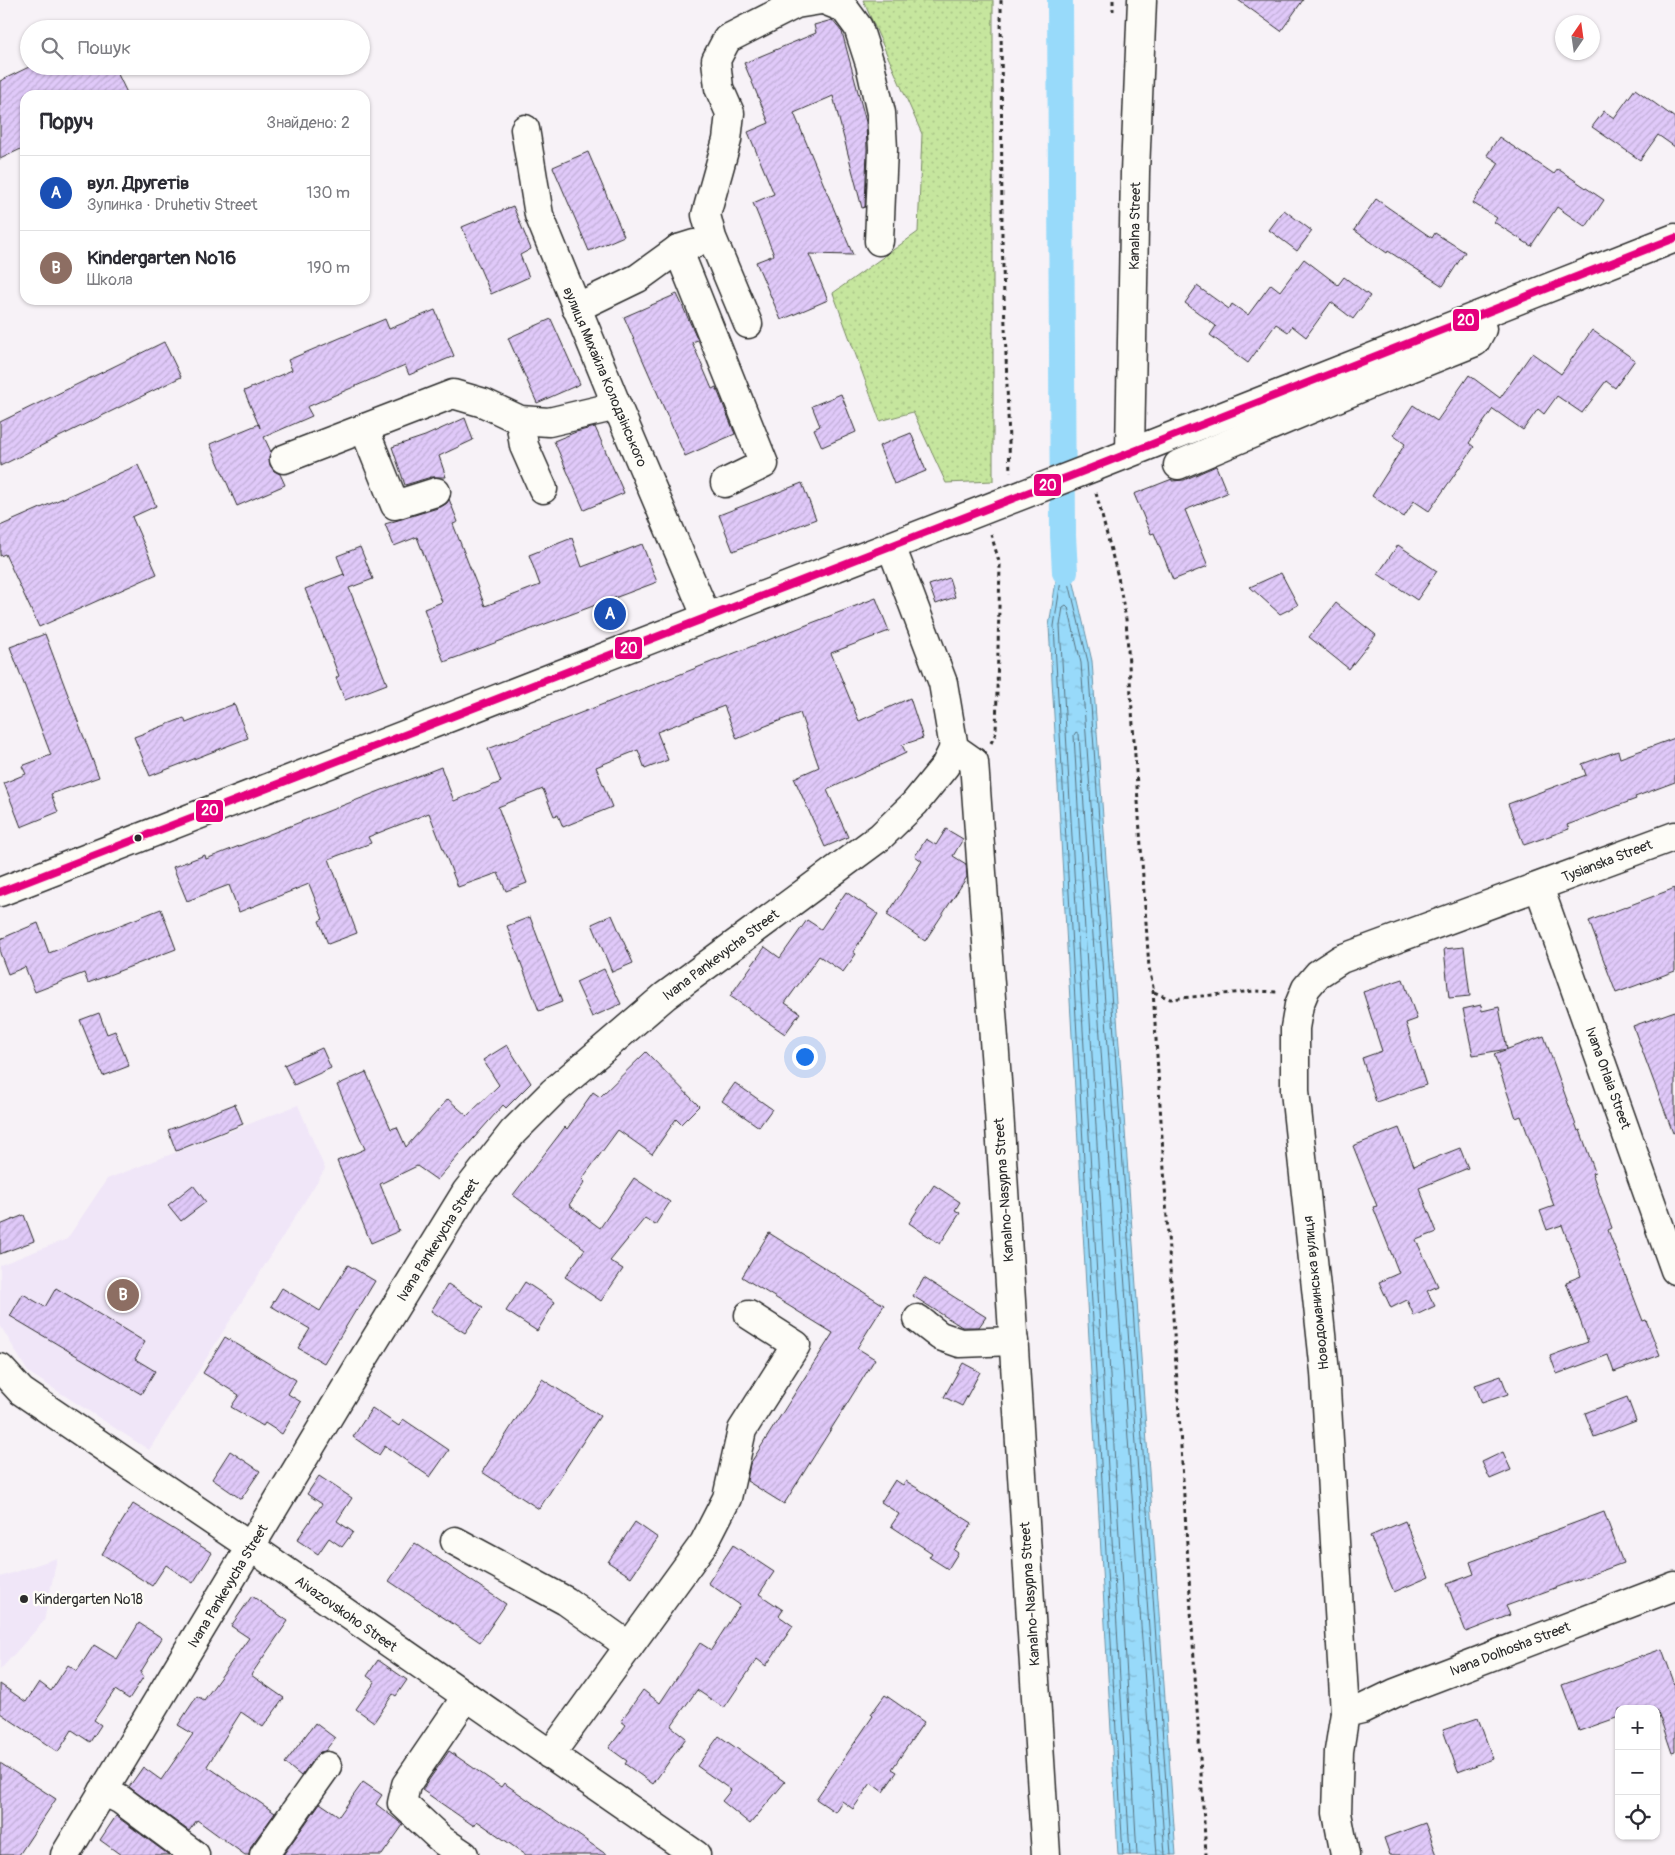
<!DOCTYPE html>
<html lang="uk">
<meta charset="utf-8">
<style>
body{margin:0;font-family:Pangolin,sans-serif;background:#f2f2f3;color:#2b2b33}
.controls{position:absolute;right:15px;bottom:15px;display:grid;overflow:hidden;border-radius:10px;box-shadow:0 1px 4px #0004}
.controls button{width:45px;height:45px;display:grid;place-items:center;padding:0;border:0;border-bottom:1px solid #e1e1e2;background:#fff;color:#2b2b33;font:25px sans-serif}
.compass{position:absolute;left:1555px;top:15px;width:45px;height:45px;border-radius:50%;background:#fff;box-shadow:0 1px 4px #0004;rotate:13deg}
.you{position:absolute;left:804px;top:1056px;width:18px;height:18px;margin:-12px;border:4px solid #fff;border-radius:50%;background:#1a73e8;box-shadow:0 0 0 8px #1a73e833}
.badge{display:grid;place-items:center;width:32px;height:32px;border-radius:50%;background:#2b2b2b;color:#fff;font-size:16px;font-weight:700}
.pin{position:absolute;translate:-50% -50%;border:2px solid #fff;box-shadow:0 1px 5px #0006}
.list{margin:0;padding:0;list-style:none}
h2{display:flex;justify-content:space-between;align-items:center;height:65px;margin:0;padding:0 20px;font-size:21px}
h2 small{font-size:16px;font-weight:400;color:#7c7c81}
.list li{display:grid;grid-template-columns:32px 1fr auto;gap:15px;align-items:center;box-sizing:border-box;height:75px;padding:0 20px;border-top:1px solid #e1e1e2}
.list b{display:block;font-size:19px;white-space:nowrap}
.list p{margin:0;font-size:16px;white-space:nowrap;color:#7c7c81}
.list em{font-size:16px;font-style:normal;color:#7c7c81}
.icon{flex:none;width:28px;height:28px;fill:none;stroke:currentColor;stroke-width:2;stroke-linecap:round;stroke-linejoin:round}
.map{position:relative;flex:none;width:1675px;height:1855px;overflow:hidden}
.search{position:absolute;background:#fff;box-shadow:0 1px 4px #0004;left:20px;top:20px;width:350px;height:55px;display:flex;align-items:center;gap:12px;box-sizing:border-box;padding:0 18px;border-radius:28px;color:#7c7c81;font-size:19px}
.panel{position:absolute;background:#fff;box-shadow:0 1px 4px #0004;left:20px;top:90px;width:350px;height:215px;border-radius:15px}
.map>svg:first-child{display:block}
.built{fill:#f0e6f8}
.grass{fill:url(#grass-dots);stroke:#788864}
.water{fill:url(#water-ripples);stroke:#6c94a7}
.lines{fill:none;stroke-linecap:round;stroke-linejoin:round}
.shore{stroke:#57717e;stroke-width:1}
.canal{stroke:#98dafa;stroke-width:26}
.building{fill:url(#building-hatch);stroke:#2b2b2b}
.minor-casing{stroke:#2b2b2b;stroke-width:31}
.major-casing{stroke:#2b2b2b;stroke-width:31}
.path{stroke:#2b2b2b;stroke-width:3;stroke-dasharray:4 4;stroke-linecap:butt}
.minor{stroke:#fdfcf7;stroke-width:28}
.major{stroke:#fdfcf7;stroke-width:28}
.bus-1-casing{stroke:#fdfcf7;stroke-width:11}
.bus-1{stroke:#e5007d;stroke-width:8}
.bus-dot{fill:#2b2b2b;stroke:#fdfcf7;stroke-width:2}
.labels{text-anchor:middle;dominant-baseline:central;stroke-width:5;stroke-linejoin:round;paint-order:stroke}
.street-label{font-size:14px;fill:#2b2b2b;stroke:#fdfcf7}
.poi-label{font-size:14px;fill:#2b2b2b;stroke:#fdfcf7;text-anchor:start}
.line-badge{stroke:#fdfcf7;stroke-width:2}
.badge-label{font-size:14px;text-anchor:middle;font-weight:bold;fill:#fff}
</style>
<div class="map">
<svg width="1675" height="1855" viewBox="0 0 1675 1855">
<defs>
<pattern id="grass-dots" width="8" height="8" patternUnits="userSpaceOnUse" patternTransform="scale(1.25)"><rect width="8" height="8" fill="#c6e69e"/><path d="M2 2h.1M6 6h.1" fill="none" stroke="#aac588" stroke-width="1.8" stroke-linecap="round"/></pattern>
<pattern id="water-ripples" width="26" height="14" patternUnits="userSpaceOnUse" patternTransform="scale(1.25)"><rect width="26" height="14" fill="#98dafa"/><path d="M2 4q2-2 4 0t4 0M15 11q2-2 4 0t4 0" fill="none" stroke="#83bbd6"/></pattern>
<pattern id="building-hatch" width="6" height="6" patternUnits="userSpaceOnUse" patternTransform="scale(1.25)"><rect width="6" height="6" fill="#e0c9f9"/><path d="M-1 1l2-2M0 6l6-6M5 7l2-2" fill="none" stroke="#c0add6"/></pattern>
</defs>
<rect width="100%" height="100%" fill="#f7f2f7"/>
<filter id="ink" filterUnits="userSpaceOnUse"><feTurbulence type="fractalNoise" baseFrequency=".02" numOctaves="2"/><feDisplacementMap in="SourceGraphic" scale="10" xChannelSelector="R" yChannelSelector="G"/><feConvolveMatrix kernelMatrix="1 2 1 2 8 2 1 2 1" color-interpolation-filters="sRGB"/></filter>
<g filter="url(#ink)">
<!-- built -->
<g class="built">
<path d="M298 1105 325 1169 149 1450 28 1372 0 1325V1265L67 1239 107 1179Z"/>
<path d="M57 1558 44 1621 0 1670V1577Z"/>
</g>
<!-- grass -->
<path class="grass" d="M863 0H993V481L946 483 913 412 880 421 833 293 918 232 922 134Z"/>
<!-- water -->
<path class="water" d="M1063 536 1092 661 1176 1855H1118L1049 626Z"/>
<g class="lines">
<!-- shore -->
<g class="shore">
<path d="M1123 1855 1054 626 1062 574 1064 572 1067 574 1088 662 1171 1855"/>
<path d="M1130 1855 1060 626 1063 607 1066 605 1068 607 1081 663 1165 1855"/>
<path d="M1137 1855 1074 735 1076 732 1079 734 1157 1855"/>
</g>
<!-- canal -->
<path class="canal" d="M1060 0 1063 536 1065 572"/>
</g>
<!-- building -->
<g class="building">
<path d="M1238 0H1303L1281 31Z"/>
<path d="M832 20 842 32 866 122 867 149 865 207 862 208 833 96 794 113 853 255 809 254 828 300 781 320 756 262 774 255 753 203 774 194 748 132 769 123 744 63 816 33 814 25Z"/>
<path d="M31 66H114L128 95H25V147L0 159V81Z"/>
<path d="M1635 89 1675 118V147L1658 135 1640 160 1592 127 1604 111 1614 118Z"/>
<path d="M1499 137 1554 174 1558 169 1604 200 1586 227 1557 207 1531 246 1494 222 1497 218 1473 203 1499 163 1487 155Z"/>
<path d="M588 152 624 236 589 251 553 167Z"/>
<path d="M1376 199 1432 238 1435 233 1465 252 1443 286 1388 251 1387 253 1354 230Z"/>
<path d="M513 206 531 249 520 255 529 277 491 294 462 227Z"/>
<path d="M1284 210 1312 231 1297 251 1269 230Z"/>
<path d="M1304 259 1338 285 1344 277 1370 296 1353 319 1331 302 1306 337 1292 326 1288 332 1276 324 1248 363 1210 335 1216 326 1185 303 1197 286 1229 309 1232 304 1248 315 1271 284 1280 291Z"/>
<path d="M677 294 698 340 692 342 712 389 716 387 735 434 685 456 624 317Z"/>
<path d="M435 310 454 356 409 375 405 365 307 407 312 416 264 437 271 452 269 457 270 465 274 471 280 474 285 485 237 506 210 444 259 424 260 428 244 391 292 370 288 360 385 319 389 329Z"/>
<path d="M551 319 580 384 537 403 508 338Z"/>
<path d="M1592 330 1635 360 1615 388 1606 381 1582 413 1557 396 1544 414 1538 409 1523 430 1493 409 1469 443 1474 447 1429 511 1414 501 1404 517 1372 496 1405 444 1393 435 1413 405 1437 421 1469 375 1500 398 1532 353 1561 374Z"/>
<path d="M164 342 181 377 0 466V422Z"/>
<path d="M841 394 856 432 822 447 814 429 820 426 812 406Z"/>
<path d="M465 418 473 440 439 456 446 477H431L405 485 392 447 425 436Z"/>
<path d="M595 427 624 493 584 510 554 441 576 432Z"/>
<path d="M911 433 926 471 894 484 879 446Z"/>
<path d="M138 465 156 506 132 517 157 574 39 627 5 554 0 556V526Z"/>
<path d="M1216 466 1227 493 1185 510 1208 566 1173 580 1154 533 1151 534 1134 494 1172 479V481L1184 480Z"/>
<path d="M802 483 816 519 733 551 719 515Z"/>
<path d="M449 499 458 522 453 524 485 606 540 585 529 555 572 538 582 567 642 544 657 582 444 662 424 609 442 602 417 537 394 546 385 524 441 507 447 503Z"/>
<path d="M1398 545 1437 571 1417 600 1378 574Z"/>
<path d="M360 547 373 579 349 588 387 684 345 700 336 678 339 676 305 589 344 574 345 577 337 556Z"/>
<path d="M1281 573 1298 605 1280 614 1250 587Z"/>
<path d="M949 578 955 597 936 604 929 585Z"/>
<path d="M876 598 889 631 831 653 859 721 910 698 923 738 902 745 906 753 827 790 848 837 825 847 794 778 819 767 800 713 763 727V728L737 739 724 706 657 732 668 760 645 769 638 750 596 767 612 807 563 827 558 815 554 816 543 789 498 807 527 883 506 891 498 873 458 887 429 813 368 837 371 843 329 859 357 933 328 944 319 921 323 919 309 884 239 912 229 885 187 901 173 867 205 855 206 859 441 767 454 801 501 782 488 749Z"/>
<path d="M1336 603 1376 635 1349 669 1309 637Z"/>
<path d="M45 634 99 777 51 794 58 812 21 827 4 783 26 774 22 766 51 755 10 647Z"/>
<path d="M234 704 248 738 150 776 134 737 184 718 186 723Z"/>
<path d="M1675 738V782L1635 797 1636 799 1567 825 1569 829 1524 845 1508 804 1586 775 1582 764 1618 751 1620 758Z"/>
<path d="M946 829 963 839 953 856 966 864 967 877 925 941 887 915 922 861 915 856 926 839 936 845Z"/>
<path d="M1675 888V971L1616 993 1589 921Z"/>
<path d="M846 892 878 914 853 952 856 954 843 972 819 956 785 1003 800 1013 785 1034 730 996 765 947 780 958 807 920 821 929Z"/>
<path d="M161 909 176 949 88 983 84 973 35 992 25 967 8 974 0 953V939L38 923 49 953Z"/>
<path d="M612 915 633 963 612 972 592 924Z"/>
<path d="M530 917 562 1002 539 1011 507 926Z"/>
<path d="M1464 947 1470 996 1449 998 1444 949Z"/>
<path d="M604 969 621 1004 592 1017 576 982Z"/>
<path d="M1403 979 1417 1019 1406 1023 1426 1085 1376 1102 1362 1058 1382 1051 1363 992Z"/>
<path d="M1481 1005 1482 1011 1499 1007 1507 1049 1473 1055 1463 1009Z"/>
<path d="M1675 1011V1132L1673 1133 1633 1026Z"/>
<path d="M99 1013 107 1034 115 1031 129 1066 103 1076 80 1020Z"/>
<path d="M1544 1036 1578 1131 1580 1130 1595 1172 1592 1173 1612 1228 1608 1230 1643 1321 1646 1320 1660 1355 1614 1372 1608 1355 1557 1374 1550 1356 1588 1342 1566 1282 1581 1276 1562 1225 1547 1230 1540 1211 1554 1206 1521 1116 1516 1118 1494 1054Z"/>
<path d="M507 1045 531 1083 506 1108 503 1105 437 1180 417 1166 380 1184 399 1231 371 1243 337 1161 365 1149 337 1085 366 1072 391 1129 397 1127 406 1147 448 1099 467 1116 499 1085 483 1060Z"/>
<path d="M322 1048 331 1068 294 1085 284 1065Z"/>
<path d="M646 1052 699 1106 681 1124 676 1119 652 1154 618 1130 582 1179 585 1182 569 1205 600 1228 634 1178 670 1202 655 1225 645 1218 610 1261 623 1269 601 1301 565 1277 585 1249 513 1195 565 1127 567 1129 593 1092 600 1097Z"/>
<path d="M735 1083 772 1109 759 1127 722 1101Z"/>
<path d="M235 1104 243 1124 176 1151 168 1130Z"/>
<path d="M1399 1128 1414 1166 1460 1148 1468 1168 1419 1188 1437 1232 1416 1240 1438 1286 1427 1291 1435 1306 1414 1316 1407 1300 1391 1308 1379 1282 1399 1273 1373 1207 1377 1206 1353 1146Z"/>
<path d="M193 1185 206 1202 181 1221 168 1205Z"/>
<path d="M934 1185 960 1202 955 1210 960 1213 940 1244 909 1223Z"/>
<path d="M24 1215 34 1241 0 1254V1225Z"/>
<path d="M769 1233 884 1305 857 1348 875 1359 784 1504 747 1481 750 1464 833 1333 742 1277Z"/>
<path d="M348 1265 375 1281 357 1311 356 1310 324 1363 298 1348 310 1329 271 1306 282 1288 320 1311Z"/>
<path d="M924 1278 986 1317 979 1327H962L913 1296Z"/>
<path d="M525 1282 555 1302 537 1331 506 1311Z"/>
<path d="M448 1284 483 1307 465 1333 431 1311Z"/>
<path d="M56 1288 145 1342 135 1359 155 1371 141 1394 10 1316 23 1294 45 1307Z"/>
<path d="M225 1337 296 1380 288 1394 301 1402 282 1434 265 1423 263 1426 231 1407 239 1395 203 1373Z"/>
<path d="M963 1363 980 1372 962 1406 944 1397Z"/>
<path d="M1501 1376 1508 1394 1482 1403 1475 1385Z"/>
<path d="M542 1379 600 1416 539 1509 482 1472Z"/>
<path d="M1627 1397 1636 1421 1594 1437 1585 1413Z"/>
<path d="M372 1408 399 1426 403 1419 449 1450 430 1477 385 1446 379 1455 353 1437Z"/>
<path d="M230 1451 260 1471 241 1499 212 1479Z"/>
<path d="M1503 1452 1511 1470 1490 1479 1482 1462Z"/>
<path d="M319 1476 352 1498 337 1521 353 1532 342 1547 329 1538 318 1554 297 1540 322 1504 307 1494Z"/>
<path d="M895 1480 903 1485 906 1481 972 1523 954 1550 958 1553 948 1569 929 1557 932 1553 891 1526 899 1514 881 1502Z"/>
<path d="M133 1504 212 1553 193 1583 166 1565 152 1586 102 1554Z"/>
<path d="M1604 1512 1623 1563 1506 1606 1510 1615 1466 1632 1447 1584 1474 1574 1470 1562Z"/>
<path d="M1405 1521 1429 1577 1394 1592 1370 1536Z"/>
<path d="M635 1522 658 1538 631 1577 608 1562Z"/>
<path d="M415 1543 506 1604 480 1642 389 1581Z"/>
<path d="M733 1545 774 1572 759 1594 783 1610 779 1616 793 1626 766 1666 757 1659 724 1708 697 1690 671 1726 686 1738 653 1784 625 1764 627 1761 609 1748 626 1725 621 1721 643 1690 660 1703 700 1643 711 1650 740 1605 708 1583Z"/>
<path d="M252 1596 288 1621 251 1675 284 1698 263 1727 241 1712 207 1766 275 1813 251 1846 249 1855H245L197 1820 189 1831 129 1787 143 1767 161 1780 193 1734 178 1725 197 1696 204 1700 249 1638 231 1626Z"/>
<path d="M139 1623 162 1638 140 1673 144 1676 129 1699 115 1690 94 1720 101 1725 90 1742 72 1730 58 1752 0 1713V1684L26 1702 39 1682 51 1691 68 1665 77 1671 94 1645 117 1659Z"/>
<path d="M1662 1649 1675 1685V1752L1672 1753 1657 1709H1619V1717L1579 1731 1562 1685Z"/>
<path d="M378 1660 407 1680 396 1696 393 1694 374 1722 356 1709 375 1682 367 1676Z"/>
<path d="M885 1695 924 1722 892 1769 897 1772 883 1792 871 1783 853 1809 842 1801 835 1812 816 1799 873 1716 871 1714Z"/>
<path d="M1478 1718 1493 1759 1458 1772 1443 1730Z"/>
<path d="M315 1723 335 1738 325 1751 320 1752 315 1757 301 1776 285 1763Z"/>
<path d="M719 1736 785 1782 750 1824 722 1801 731 1790 697 1766Z"/>
<path d="M449 1751 501 1787 504 1783 607 1855H526L477 1821 474 1826 422 1790Z"/>
<path d="M0 1763 56 1799 19 1855H0Z"/>
<path d="M363 1782 382 1795 376 1804 403 1825 382 1855H283L320 1803 339 1816Z"/>
<path d="M116 1816 169 1855H121L100 1840Z"/>
<path d="M1425 1823 1437 1855H1390L1384 1838Z"/>
</g>
<g class="lines">
<!-- minor casing -->
<g class="minor-casing">
<g id="minor">
<path d="M824 0 844 8 858 27 870 64 881 113 883 149 879 241"/>
<path d="M525 129 539 215 617 406 707 618"/>
<path d="M678 249 764 464 725 483"/>
<path d="M576 308 638 278 678 249 694 244"/>
<path d="M748 324 712 238 706 215 727 140 730 113 719 88 716 60 727 39 796 4 821 0"/>
<path d="M520 420 524 446 543 489"/>
<path d="M364 428 395 505 436 492"/>
<path d="M1130 452 1135 172 1142 0"/>
<path d="M284 459 453 394 484 403 520 420 549 422 617 406"/>
<path d="M1178 465 1365 386 1475 342 1482 329 1478 316"/>
<path d="M891 546 943 683 954 748 974 762 998 1095 1046 1855"/>
<path d="M1539 887 1675 1270"/>
<path d="M918 1319 940 1336 960 1343 1014 1341"/>
<path d="M0 1368 21 1391 251 1547 696 1855"/>
<path d="M455 1541 566 1601 629 1646"/>
<path d="M1345 1713 1362 1709 1395 1693 1675 1586"/>
<path d="M550 1755 704 1543 727 1498 742 1430 796 1345 749 1315"/>
<path d="M103 1791 121 1800 195 1855"/>
<path d="M65 1855 359 1366 466 1192 513 1132 553 1092 665 996 880 837 915 803 945 766 954 748"/>
<path d="M264 1855 327 1766"/>
<path d="M464 1855 443 1841 402 1803 406 1785 466 1697"/>
<path d="M1345 1855 1337 1813 1339 1751 1345 1713 1325 1372 1295 1091V1028L1299 1005 1306 988 1318 974 1341 959 1675 836"/>
</g>
</g>
<!-- major casing -->
<g class="major-casing">
<path id="major" d="M0 892 1094 467 1675 238"/>
</g>
<!-- path -->
<g class="path">
<path d="M1001 0 1002 238 1010 472"/>
<path d="M1113 0V11"/>
<path d="M1096 493 1118 577 1126 619 1149 968 1154 992 1170 999 1255 991 1277 992"/>
<path d="M991 534 1000 565 996 733 991 743"/>
<path d="M1153 990 1206 1855"/>
</g>
<!-- minor -->
<use href="#minor" class="minor"/>
<!-- major -->
<use href="#major" class="major"/>
<!-- bus-1 casing -->
<g class="bus-1-casing">
<path id="bus-1" d="M0 892 1094 467 1675 238"/>
</g>
<!-- bus-1 -->
<use href="#bus-1" class="bus-1"/>
</g>
</g>
<!-- markers -->
<g class="bus-dot">
<circle cx="138" cy="838" r="4.5"/>
<circle cx="24" cy="1599" r="5"/>
</g>
<g class="labels">
<!-- street labels -->
<g class="street-label">
<text transform="translate(1135 226) rotate(-89)">Kanalna Street</text>
<text transform="translate(605 377) rotate(67)">вулиця Михайла Колодзінського</text>
<text transform="translate(1607 861) rotate(-21)">Tysianska Street</text>
<text transform="translate(721 955) rotate(-37)">Ivana Pankevycha Street</text>
<text transform="translate(1608 1078) rotate(70)">Ivana Orlaia Street</text>
<text transform="translate(1004 1190) rotate(-94)">Kanalno-Nasypna Street</text>
<text transform="translate(438 1240) rotate(-58)">Ivana Pankevycha Street</text>
<text transform="translate(1316 1293) rotate(-96)">Новодоманинська вулиця</text>
<text transform="translate(228 1586) rotate(-59)">Ivana Pankevycha Street</text>
<text transform="translate(1030 1594) rotate(-94)">Kanalno-Nasypna Street</text>
<text transform="translate(346 1614) rotate(35)">Aivazovskoho Street</text>
<text transform="translate(1510 1649) rotate(-21)">Ivana Dolhosha Street</text>
</g>
<!-- poi labels -->
<g class="poi-label">
<text x="34" y="1599">Kindergarten №18</text>
</g>
</g>
<g class="line-badge">
<rect x="1452" y="308" width="28" height="24" rx="5" fill="#e5007d"/>
<rect x="1033" y="473" width="29" height="24" rx="5" fill="#e5007d"/>
<rect x="614" y="636" width="29" height="24" rx="5" fill="#e5007d"/>
<rect x="195" y="799" width="29" height="24" rx="5" fill="#e5007d"/>
</g>
<g class="badge-label">
<text x="1466" y="325">20</text>
<text x="1048" y="490">20</text>
<text x="629" y="653">20</text>
<text x="210" y="815">20</text>
</g>
</svg>
<div class="controls">
<button>+</button>
<button>−</button>
<button><svg class="icon" aria-label="locate" viewBox="0 0 24 24"><circle cx="12" cy="12" r="6"/><path d="M12 2v4M12 18v4M2 12h4M18 12h4"/></svg></button>
</div>
<svg class="compass" viewBox="-18 -18 36 36"><path d="M0-13l5 13h-10z" fill="#e53935"/><path d="M0 13l5-13h-10z" fill="#7c7c81"/></svg>
<div class="you"></div>
<div class="pin badge" style="left:610px;top:614px;background:#1a4fb4">A</div>
<div class="pin badge" style="left:123px;top:1295px;background:#8d6e63">B</div>
<div class="search"><svg class="icon" aria-label="search" viewBox="0 0 24 24"><circle cx="10" cy="10" r="6"/><path d="M15 15l6 6"/></svg>Пошук</div>
<section class="panel">
<h2>Поруч<small>Знайдено: 2</small></h2>
<ul class="list">
<li><span class="badge" style="background:#1a4fb4">A</span><div><b>вул. Другетів</b><p>Зупинка · Druhetiv Street</p></div><em>130 m</em></li>
<li><span class="badge" style="background:#8d6e63">B</span><div><b>Kindergarten №16</b><p>Школа</p></div><em>190 m</em></li>
</ul>
</section>
</div>
